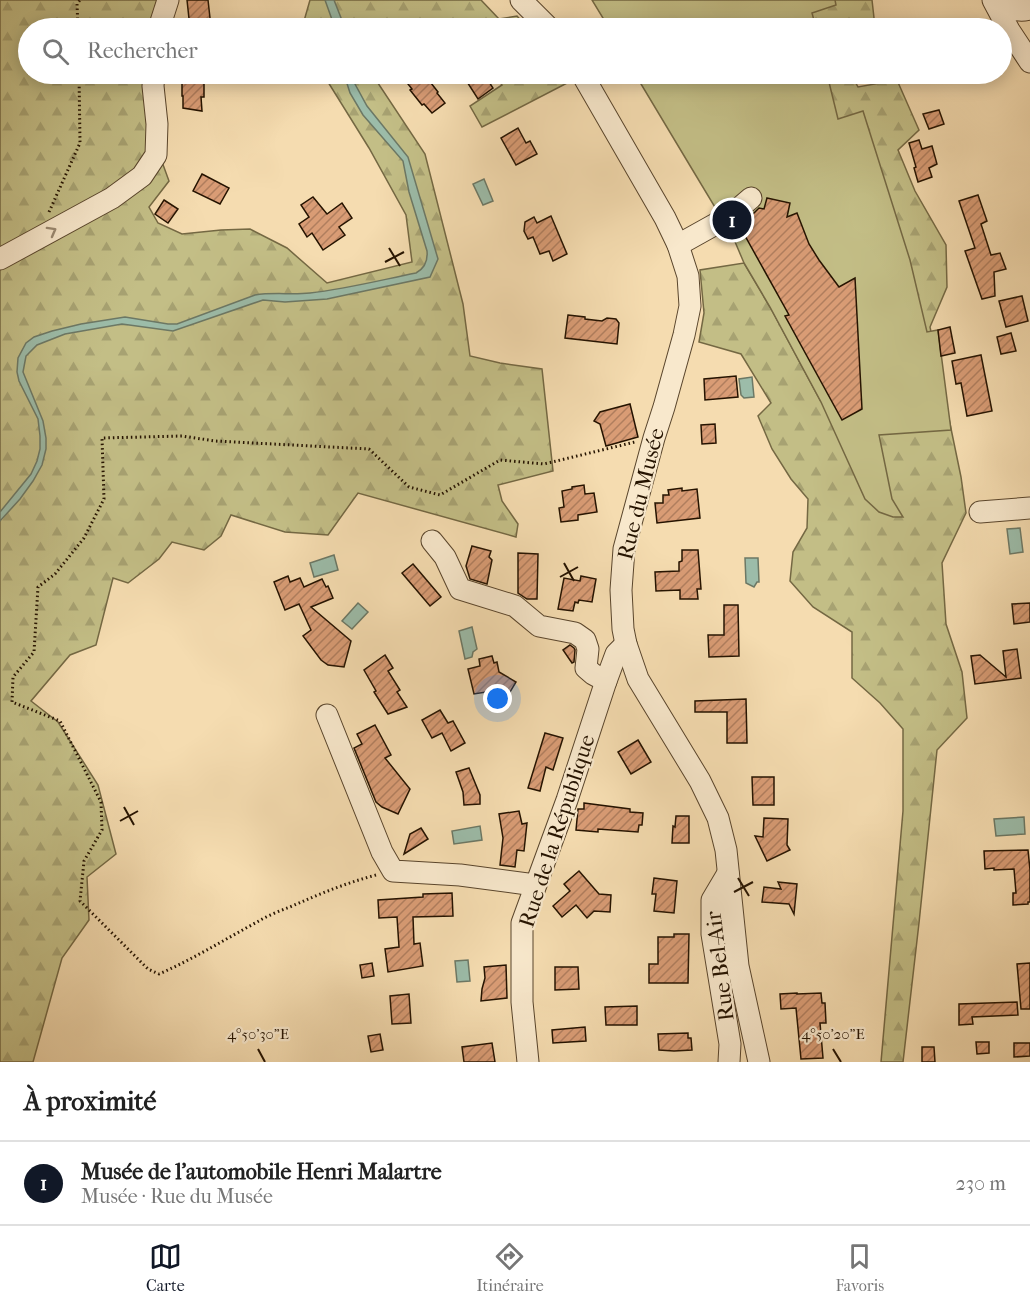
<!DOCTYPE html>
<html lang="fr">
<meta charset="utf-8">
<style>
body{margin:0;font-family:"IM FELL French Canon",serif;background:#f6f6f6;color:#222}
.you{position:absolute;left:498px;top:699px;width:21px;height:21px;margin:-15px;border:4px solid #fff;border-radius:50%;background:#1a73e8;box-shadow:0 0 0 9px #1a73e833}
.badge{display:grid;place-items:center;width:39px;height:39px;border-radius:50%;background:#111827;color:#fff;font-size:20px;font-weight:700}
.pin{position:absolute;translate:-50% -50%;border:3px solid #fff;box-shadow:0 2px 6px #0006}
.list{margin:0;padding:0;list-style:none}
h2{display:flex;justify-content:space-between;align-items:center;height:78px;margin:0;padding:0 24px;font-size:26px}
h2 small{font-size:20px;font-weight:400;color:#767676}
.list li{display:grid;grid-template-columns:39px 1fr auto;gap:18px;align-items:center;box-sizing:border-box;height:84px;padding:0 24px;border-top:2px solid #e0e0e0}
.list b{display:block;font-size:22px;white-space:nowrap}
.list p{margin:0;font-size:20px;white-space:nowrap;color:#767676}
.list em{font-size:20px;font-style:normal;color:#767676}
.icon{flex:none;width:33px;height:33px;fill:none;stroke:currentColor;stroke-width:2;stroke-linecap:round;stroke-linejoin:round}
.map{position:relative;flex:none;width:1030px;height:1062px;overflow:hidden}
.search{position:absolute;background:#fff;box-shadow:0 3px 15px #0003;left:18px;right:18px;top:18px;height:66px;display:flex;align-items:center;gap:15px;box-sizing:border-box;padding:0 21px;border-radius:33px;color:#767676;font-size:22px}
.sheet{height:162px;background:#fff}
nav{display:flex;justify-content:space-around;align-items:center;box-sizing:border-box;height:84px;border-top:2px solid #e0e0e0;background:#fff;font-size:16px;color:#767676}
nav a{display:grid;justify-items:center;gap:3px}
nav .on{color:#111827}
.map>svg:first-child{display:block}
.forest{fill:url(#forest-firs);stroke:#746843;stroke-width:1.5}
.green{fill:#c3be86;stroke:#746843;stroke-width:1.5}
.water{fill:#9cbca9;stroke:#6c7865;stroke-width:1.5}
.building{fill:url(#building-hatch);stroke:#251300;stroke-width:1.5}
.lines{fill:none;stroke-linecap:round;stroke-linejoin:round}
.minor-casing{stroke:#59452c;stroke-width:23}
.path{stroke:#251300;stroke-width:3;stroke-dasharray:1.5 3;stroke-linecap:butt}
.minor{stroke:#f8e8cc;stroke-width:21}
.oneway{stroke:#998870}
.ticks{fill:none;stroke:#251300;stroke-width:2}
.labels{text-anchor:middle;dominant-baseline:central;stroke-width:4.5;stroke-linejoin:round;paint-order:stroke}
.street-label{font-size:22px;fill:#251300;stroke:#f8e8cc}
.ticks-label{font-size:15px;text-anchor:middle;fill:#251300;stroke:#f8e8cc;stroke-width:4.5;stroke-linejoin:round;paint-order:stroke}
</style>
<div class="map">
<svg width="1030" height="1062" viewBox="0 0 1030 1062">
<defs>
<pattern id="forest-firs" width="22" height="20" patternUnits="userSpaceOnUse" patternTransform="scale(1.5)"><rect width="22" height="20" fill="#c3be86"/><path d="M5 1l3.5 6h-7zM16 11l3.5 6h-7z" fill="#a7a272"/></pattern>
<pattern id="building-hatch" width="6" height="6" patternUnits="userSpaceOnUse" patternTransform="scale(1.5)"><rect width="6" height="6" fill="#d99c75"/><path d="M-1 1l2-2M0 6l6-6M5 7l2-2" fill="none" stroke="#b07e5e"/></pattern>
</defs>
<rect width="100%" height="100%" fill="#f5dcb0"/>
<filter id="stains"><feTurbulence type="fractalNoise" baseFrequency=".00333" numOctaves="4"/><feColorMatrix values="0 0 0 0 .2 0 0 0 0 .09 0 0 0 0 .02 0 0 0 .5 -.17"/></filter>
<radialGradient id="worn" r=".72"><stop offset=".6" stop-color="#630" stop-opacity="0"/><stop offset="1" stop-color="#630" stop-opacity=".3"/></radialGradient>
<!-- forest -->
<g class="forest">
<path d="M0 0H160L152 28H28V74H145L149 126 169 181 149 207 158 223 182 234 221 230 250 229 287 248 327 283 412 262 406 215 369 148 323 74H372L425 154 463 304 470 356 500 363 542 369 553 471 498 485 502 501 518 524 516 537 358 493 328 535 285 532 231 515 221 536 204 550 172 542 159 559 128 583 113 578 96 645 70 655 31 701 58 722 98 785 116 854 87 877 89 920 62 958 33 1062H0Z"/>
<path d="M310 0H481L499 19 517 16 528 28H423L411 27 407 28H302Z"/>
<path d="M801 0H872L874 18 861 28H803Z"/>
<path d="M494 74H568L573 80 482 127 470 106 502 85Z"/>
<path d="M807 74H851L858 87 897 80 919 130 898 150 915 191 946 245 947 287 930 327 961 477 966 513 942 563 946 624 962 672 967 718 937 750 919 923 903 1062H881L903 811V729L880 703 852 678V632L813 607 790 581 793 552 807 528 808 499 791 479 772 449 758 416 771 403 741 354 699 342 704 313 700 270 744 263 770 307 821 402Z"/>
</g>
<!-- green -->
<g class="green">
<path d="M592 0H835L836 5 812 13 816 28H609Z"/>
<path d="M635 74H827L838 119 863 111 910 260 927 332 938 330 951 430 879 435 892 499 903 517H893L879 512 865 499 821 402 770 307 744 263 733 237 692 169Z"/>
</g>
<!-- water -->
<g class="water">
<path d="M325 0H334L345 28H335Z"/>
<path d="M344 74H352L355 84 367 106 408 157 438 259 430 277 327 299 285 302 263 300 173 331 122 324 65 334 37 345 26 356 23 372 43 421 46 438V449L42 465 33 481 20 499 0 521V512L31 474 37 461 40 449V436L38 419 19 381 17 372 18 358 26 343 34 337 52 331 81 324 125 317 168 324H177L255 295C273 292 292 295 310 293 346 289 381 280 416 273 425 268 428 261 427 251L409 192 403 161 363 115 350 93Z"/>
<path d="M484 179 493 201 483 205 473 184Z"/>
<path d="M752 377 754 397 744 398 741 395 739 379Z"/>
<path d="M1020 528 1023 552 1010 554 1007 529Z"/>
<path d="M334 555 338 570 314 577 310 563Z"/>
<path d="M745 558H758L759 582H757L754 587 746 583Z"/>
<path d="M358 603 368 612 352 629 342 621Z"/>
<path d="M472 627 477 649 473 652 472 657 465 659 459 631Z"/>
<path d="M1024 817 1025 834 996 836 994 819Z"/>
<path d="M480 826 482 840 454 844 452 831Z"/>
<path d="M468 960 470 981 457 982 455 961Z"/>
</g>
<!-- building -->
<g class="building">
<path d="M187 0H208L211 27 190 28Z"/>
<path d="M182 74H204V97H201L202 111 183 108V96H182Z"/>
<path d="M411 74H424L438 92 437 93 445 103 432 113 424 104 422 105 410 90 412 89 404 79Z"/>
<path d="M462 74H484L493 88 478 99Z"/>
<path d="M939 110 944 124 929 129 923 114Z"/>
<path d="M518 128 526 143 530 141 537 154 516 165 501 138Z"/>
<path d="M919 140 922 149 932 146 937 164 929 168 932 177 918 182 914 168 916 167 909 143Z"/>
<path d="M202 174 229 188 220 204 193 191Z"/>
<path d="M978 195 987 221 981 224 991 255 1000 253 1006 269 994 272 995 296 982 299 965 251 975 248 959 201Z"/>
<path d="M313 197 327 214 342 203 352 218 339 227 345 235 323 250 312 233 307 237 299 224 309 217 301 205Z"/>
<path d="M767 198 790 203 787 217 797 213 809 244 819 260 839 287 855 278 862 409 842 420 785 316 789 315 739 225 751 216 759 208 764 209Z"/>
<path d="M164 200 178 209 168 223 155 214Z"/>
<path d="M551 216 567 254 553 261 549 251 540 254 533 237 528 239 524 231 525 222 534 217 537 223Z"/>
<path d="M1022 296 1028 321 1006 327 999 301Z"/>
<path d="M568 315 585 317V319L602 321 607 318 616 319 619 323 617 344 565 338Z"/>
<path d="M950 327 955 353 941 356 938 330Z"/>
<path d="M1011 333 1016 351 1001 354 997 337Z"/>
<path d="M981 355 992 411 967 416 961 383 956 384 952 361Z"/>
<path d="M736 376 738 397 705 400 704 379Z"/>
<path d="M630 404 638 437 606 446 600 424 594 421 600 412Z"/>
<path d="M715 424 716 443 702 444 701 425Z"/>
<path d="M584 485 585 494 594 493 597 512 578 515V520L561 522 559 508 564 507 562 491 572 489V487Z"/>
<path d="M682 488V491L697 489 700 518 657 523 655 503H663V495H669L668 490Z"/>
<path d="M472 546 491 551 489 557 492 560 487 584 470 579 466 566Z"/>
<path d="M682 550H698L701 589H697L698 599H680V590L656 591 655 572 679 571V562L682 561Z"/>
<path d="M518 553 538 554 537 599H527L518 593Z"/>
<path d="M413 564 441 597 430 606 402 573Z"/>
<path d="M288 576 290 582 300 578 304 587 322 579 326 587 328 586 333 598 311 607 351 641 344 667 328 665 321 660 303 636 311 630 299 604 285 610 274 582Z"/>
<path d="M581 576 596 579 592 602 579 600 578 603 575 602 573 611 558 609 564 578 580 581Z"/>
<path d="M1030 603V622L1014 624 1012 604Z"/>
<path d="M724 605H738L739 656 709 657 708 635H724Z"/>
<path d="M570 645 574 648 575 650 574 662 572 663 563 650Z"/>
<path d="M1017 649 1021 678 975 684 971 656 980 655 1006 677 1003 651Z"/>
<path d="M385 655 393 668 388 671 400 690 397 692 407 707 388 714 374 692 376 691 364 670Z"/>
<path d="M492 656 494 663 497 662 499 672 516 682 507 697 499 692 498 695 495 693 490 694 486 692 474 694 468 669 480 666 479 659Z"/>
<path d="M746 699 747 743H727V712H695V701Z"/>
<path d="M440 710 448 723 453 721 465 743 451 751 442 733 432 738 422 720Z"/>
<path d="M375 725 391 755 385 758 410 789 398 814 382 807 376 802 354 748 362 744 357 734Z"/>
<path d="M545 733 563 738 553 770 546 767 540 791 528 788Z"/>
<path d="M638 740 651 762 631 774 618 752Z"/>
<path d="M469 768 480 795V804L464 805 463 792 456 772Z"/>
<path d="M752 777H774V805H753Z"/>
<path d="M584 803 630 809V812L643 813 642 825H639L638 832 598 829V832L576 830 578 809H584Z"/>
<path d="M519 811 522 824 527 823 524 851 517 850 515 867 500 865 503 838 499 814Z"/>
<path d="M676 816H689V843H672L673 826 675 827Z"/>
<path d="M764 818 788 819 787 845 790 850 767 861 755 836 763 837Z"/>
<path d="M421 828 428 839 404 854 410 834Z"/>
<path d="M1028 850 1030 870V902H1028V904L1013 905V893H1016L1014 869 994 870V868L985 869 984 851Z"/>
<path d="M579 871 599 894 611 895 610 912 594 911 587 918 576 905 562 917 553 906 570 891 564 884Z"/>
<path d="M654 878 677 881 674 913 654 911 656 894H652Z"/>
<path d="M778 882 797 884 794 914 789 904 762 902 764 887 781 889Z"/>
<path d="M452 893 453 916 413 917 414 944 420 943 423 966 388 972 385 949 399 947 397 917 379 918 378 900 423 897V894Z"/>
<path d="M674 934H689L688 983H649V964H658V937H674Z"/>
<path d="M372 963 374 976 362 978 360 965Z"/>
<path d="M1030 963V1009H1021L1017 964Z"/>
<path d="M506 965 507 998 481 1001 482 989 485 978 484 967Z"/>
<path d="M555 967H578L579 989 555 990Z"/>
<path d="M797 993V994L821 993 822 1003H825L826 1023H820L823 1058 801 1059 796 1008 781 1009 780 994Z"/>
<path d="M409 994 411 1023 392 1024 390 996Z"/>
<path d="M1017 1002 1018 1015 972 1017 973 1024 959 1025V1004Z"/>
<path d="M637 1006V1025H606L605 1007Z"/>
<path d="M585 1027 586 1041 553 1043 552 1030Z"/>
<path d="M688 1033V1038H691L692 1050 674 1051 659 1050 658 1034Z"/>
<path d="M380 1034 383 1050 371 1052 368 1036Z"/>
<path d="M976 1042H989V1053L977 1054Z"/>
<path d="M492 1043 495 1062H464L462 1047Z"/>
<path d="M1014 1043H1030V1056L1014 1057Z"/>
<path d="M922 1047H934L935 1062H922Z"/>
</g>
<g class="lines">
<!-- minor casing -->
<g class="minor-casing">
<g id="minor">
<path d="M521 0 549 28"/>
<path d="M993 0 1009 30 1030 62"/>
<path d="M996 0C1008 7 1016 13 1030 9"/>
<path d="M159 28 168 0"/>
<path d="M582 74 665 218 678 245 688 276 690 306 684 335 664 407 654 438 624 549 621 590 623 629 626 644 638 679 700 781 718 818 726 850 738 966 759 1062"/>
<path d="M678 245 730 216 751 198"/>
<path d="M0 259 112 198 142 176 156 155 157 124 153 86 154 74"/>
<path d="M980 512 1030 508"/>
<path d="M432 541 445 557 460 589 515 606 539 626 575 633 585 640 588 649 586 668 593 674 606 681"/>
<path d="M327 715 382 852 393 871 460 875 535 885"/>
<path d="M728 873 712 900V934L730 1044 729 1062"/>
<path d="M528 1062 522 1002V923L567 800 606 681 616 654 626 644"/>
</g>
</g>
<!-- path -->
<g class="path">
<path d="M78 28 77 4 80 0"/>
<path d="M49 212 80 143 79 74"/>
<path d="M376 875C346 883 319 894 290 907 279 911 267 916 257 922 224 940 193 959 159 974L148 969 80 901 84 861 102 830 101 802 60 721 12 702 13 677 34 652 38 587 55 574 84 538 104 499 102 438 182 436 215 441 369 449 409 487 440 495 500 460 544 464 635 442"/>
</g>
<!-- minor -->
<use href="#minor" class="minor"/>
</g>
<!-- one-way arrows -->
<defs><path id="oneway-chevron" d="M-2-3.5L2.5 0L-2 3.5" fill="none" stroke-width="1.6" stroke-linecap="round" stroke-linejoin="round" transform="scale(1.5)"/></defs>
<use class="oneway" href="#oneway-chevron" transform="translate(52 231) rotate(-29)"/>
<!-- ticks -->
<path class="ticks" d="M389 248 400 266M385 262 404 252M564 563 574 581M560 577 578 567M124 807 134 825M120 821 138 811M738 878 749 896M734 892 753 882M258 1049 265 1062M833 1049 841 1062"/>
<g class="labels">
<!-- street labels -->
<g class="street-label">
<text transform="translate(641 494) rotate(-76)">Rue du Musée</text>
<text transform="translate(557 831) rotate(-72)">Rue de la République</text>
<text transform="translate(720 966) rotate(-97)">Rue Bel-Air</text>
</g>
</g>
<g class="ticks-label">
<text x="258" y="1039">4°50'30"E</text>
<text x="833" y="1039">4°50'20"E</text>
</g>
<rect width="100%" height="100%" filter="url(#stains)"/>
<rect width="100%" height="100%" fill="url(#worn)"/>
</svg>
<div class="you"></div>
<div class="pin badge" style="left:732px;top:220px">1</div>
<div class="search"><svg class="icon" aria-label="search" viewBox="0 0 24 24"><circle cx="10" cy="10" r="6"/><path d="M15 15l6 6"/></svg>Rechercher</div>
</div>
<section class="sheet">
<h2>À proximité<small></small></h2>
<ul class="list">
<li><span class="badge">1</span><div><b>Musée de l'automobile Henri Malartre</b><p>Musée · Rue du Musée</p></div><em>230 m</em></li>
</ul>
</section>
<nav>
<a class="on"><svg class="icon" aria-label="map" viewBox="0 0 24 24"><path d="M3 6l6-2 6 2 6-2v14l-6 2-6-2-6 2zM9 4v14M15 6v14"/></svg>Carte</a>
<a><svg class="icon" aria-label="directions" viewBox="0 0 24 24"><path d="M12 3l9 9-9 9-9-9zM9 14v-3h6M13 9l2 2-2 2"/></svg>Itinéraire</a>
<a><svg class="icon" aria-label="saved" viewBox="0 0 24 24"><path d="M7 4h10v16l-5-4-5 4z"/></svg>Favoris</a>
</nav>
